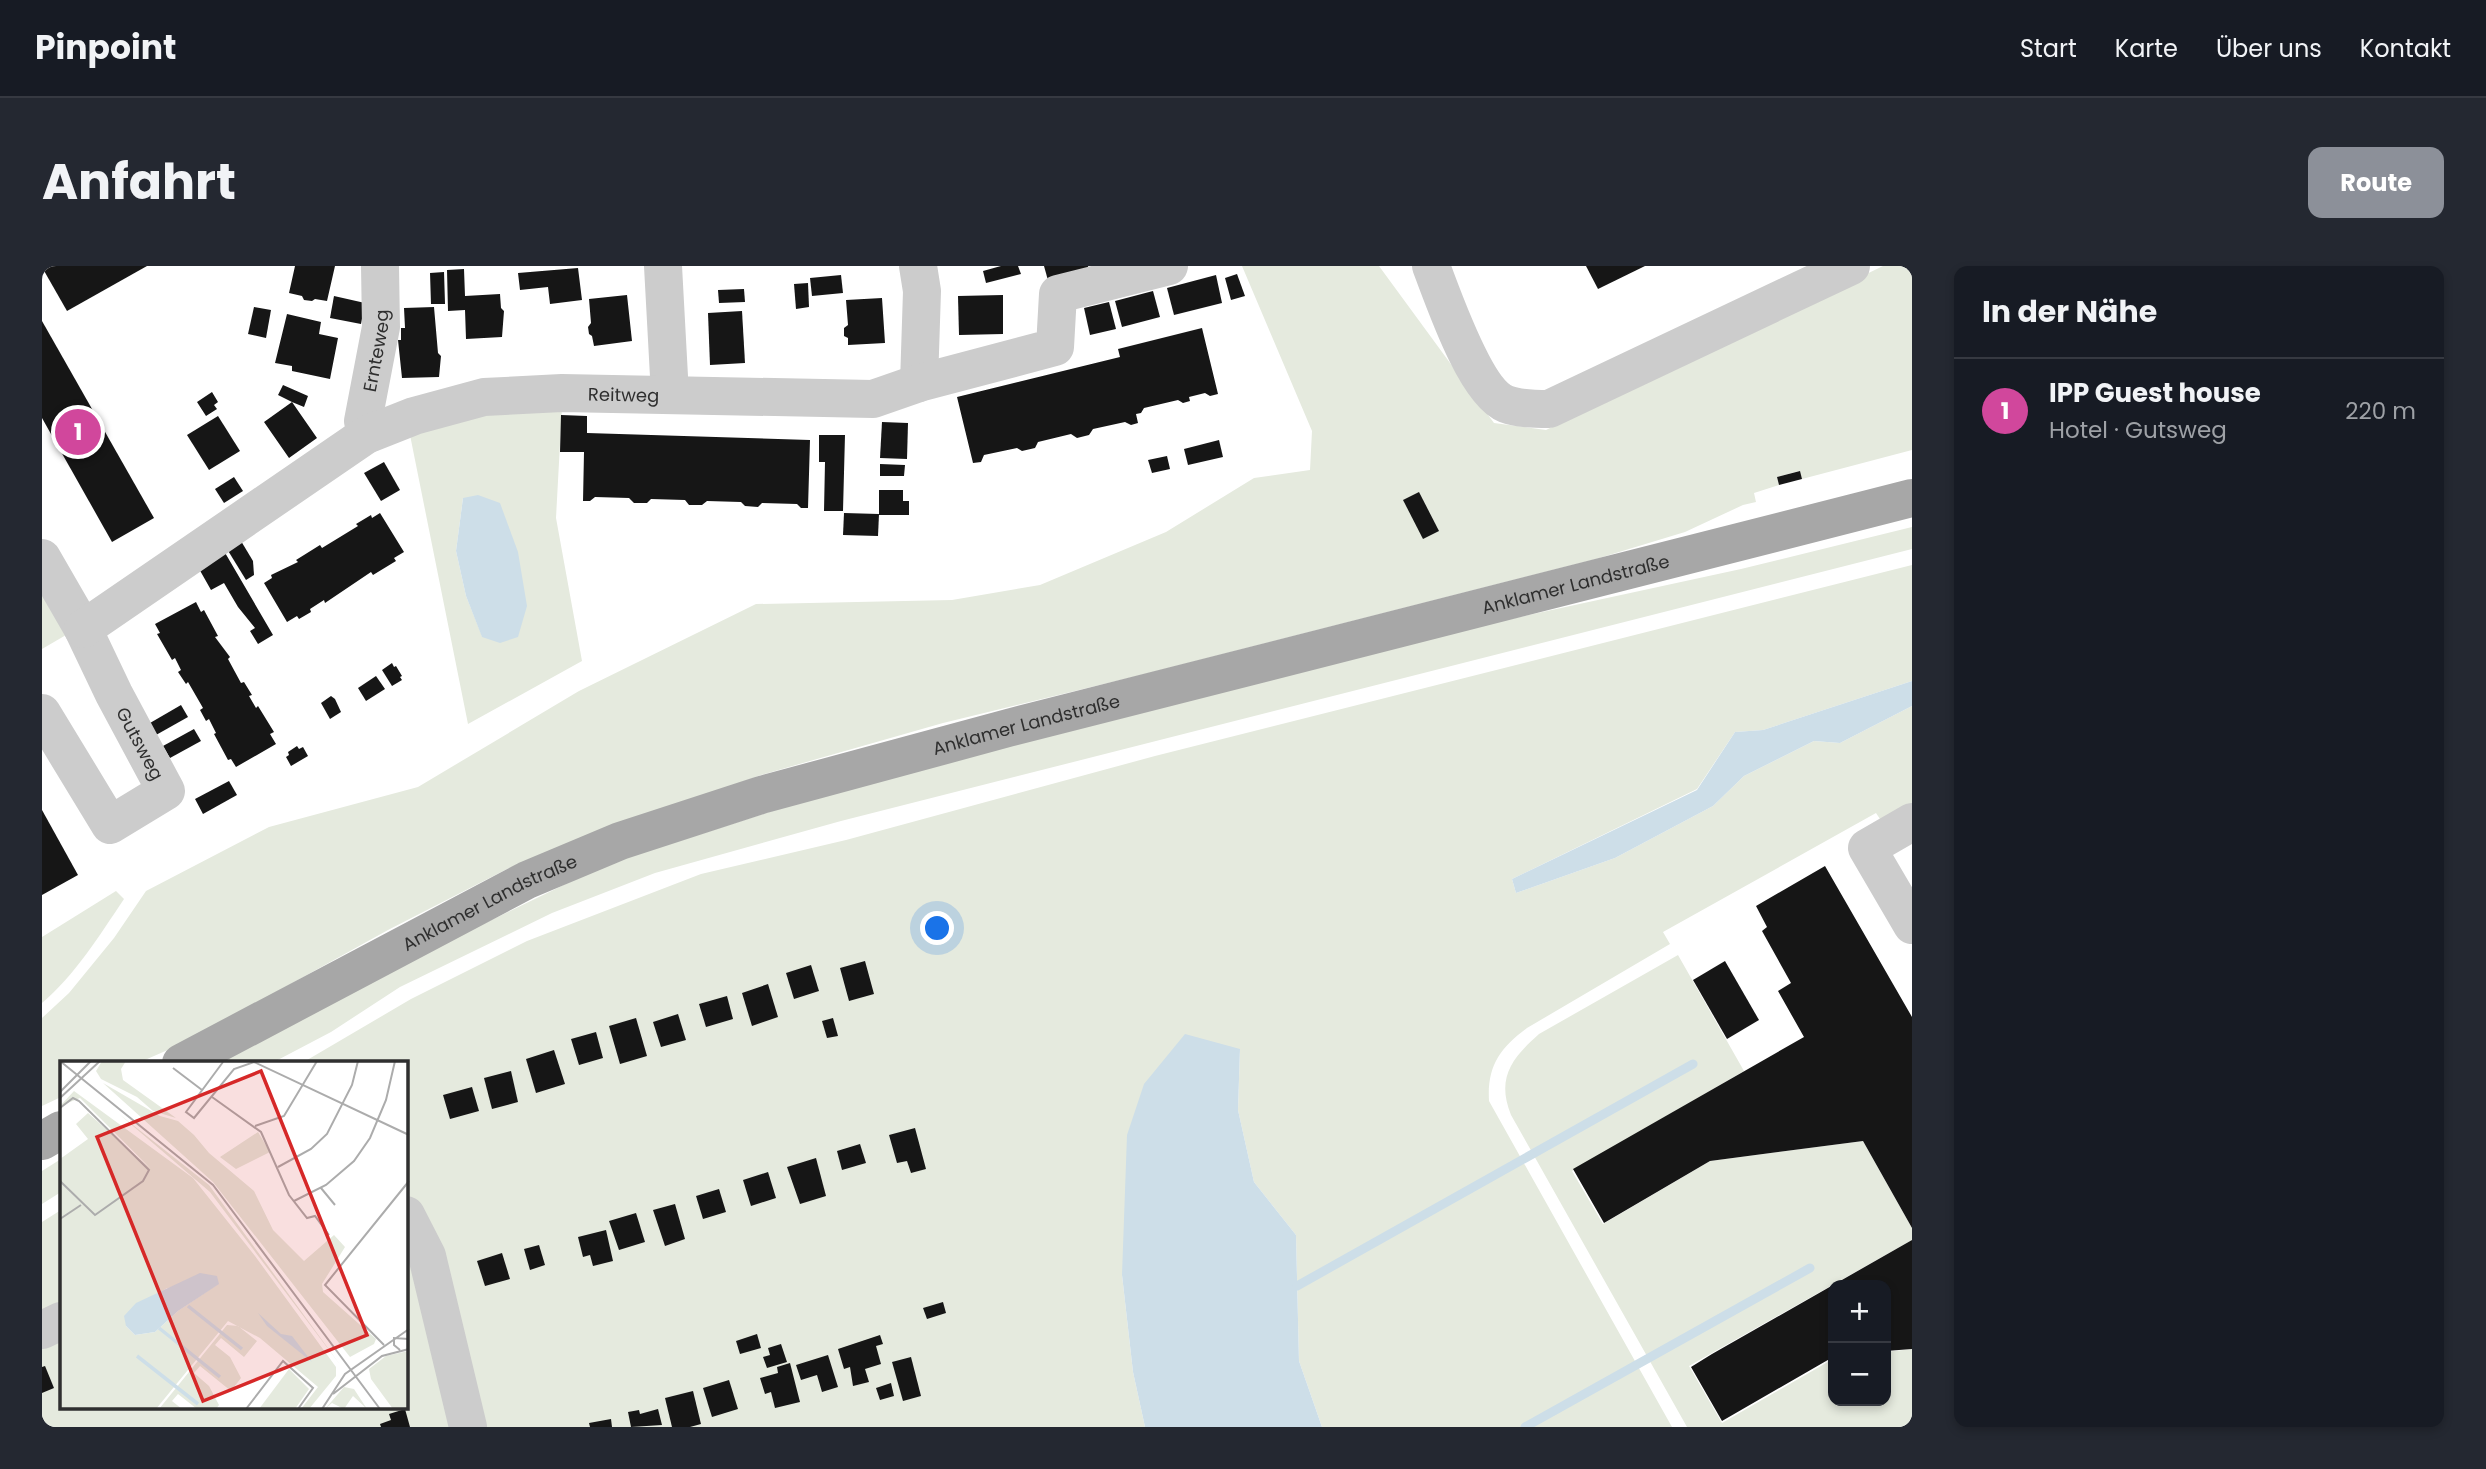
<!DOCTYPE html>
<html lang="de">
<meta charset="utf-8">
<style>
body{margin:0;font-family:Poppins,sans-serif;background:#242831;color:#f1f3f6}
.controls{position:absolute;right:21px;bottom:21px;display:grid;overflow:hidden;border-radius:14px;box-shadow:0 4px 10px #0003}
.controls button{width:63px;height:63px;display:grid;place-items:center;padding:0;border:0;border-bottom:2px solid #363941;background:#171b24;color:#f1f3f6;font:35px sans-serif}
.you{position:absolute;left:896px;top:663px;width:24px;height:24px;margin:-18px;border:5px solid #fff;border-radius:50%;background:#1a73e8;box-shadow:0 0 0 10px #1a73e833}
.badge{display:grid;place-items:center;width:46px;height:46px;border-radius:50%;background:#8c9099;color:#fff;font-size:23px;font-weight:700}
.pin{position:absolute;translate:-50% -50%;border:4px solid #fff;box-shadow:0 2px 7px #0006}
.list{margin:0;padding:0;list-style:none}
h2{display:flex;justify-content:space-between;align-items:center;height:91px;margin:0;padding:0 28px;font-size:30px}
h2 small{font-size:23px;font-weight:400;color:#9ea1a6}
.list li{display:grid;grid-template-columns:46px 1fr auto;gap:21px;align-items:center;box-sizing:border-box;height:105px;padding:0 28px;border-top:2px solid #363941}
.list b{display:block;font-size:26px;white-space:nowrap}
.list p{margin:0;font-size:23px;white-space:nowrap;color:#9ea1a6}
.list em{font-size:23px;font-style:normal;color:#9ea1a6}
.map{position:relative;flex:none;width:1870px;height:1161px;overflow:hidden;border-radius:14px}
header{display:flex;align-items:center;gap:42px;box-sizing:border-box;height:98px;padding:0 35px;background:#171b24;border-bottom:2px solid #363941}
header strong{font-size:33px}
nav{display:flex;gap:38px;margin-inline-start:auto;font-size:24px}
.intro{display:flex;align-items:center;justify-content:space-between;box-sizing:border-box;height:168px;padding:0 42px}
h1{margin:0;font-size:49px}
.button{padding:18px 32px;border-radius:14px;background:#8c9099;color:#fff;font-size:24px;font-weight:700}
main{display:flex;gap:42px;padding:0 42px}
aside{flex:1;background:#171b24;border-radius:14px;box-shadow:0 4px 10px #0003}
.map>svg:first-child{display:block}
.green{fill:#e5eade;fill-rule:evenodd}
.water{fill:#cddee8}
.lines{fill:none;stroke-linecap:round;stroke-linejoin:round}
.stream{stroke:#cddee8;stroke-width:9}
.building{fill:#161616}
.minor{stroke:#ccc;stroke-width:38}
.major{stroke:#a7a7a7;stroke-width:38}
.labels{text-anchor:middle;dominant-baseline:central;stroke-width:7;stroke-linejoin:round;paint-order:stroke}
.street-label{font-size:18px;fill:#2f2f2f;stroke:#fff}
.inset-river{fill:none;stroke:#cddee8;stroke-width:3.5}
.inset-road{fill:none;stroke:#acacac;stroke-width:2}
.view{fill:#d62828;fill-opacity:0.15;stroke:#d62828;stroke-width:3.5}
.inset-edge{fill:none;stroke:#2f2f2f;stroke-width:3.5}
</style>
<header>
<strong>Pinpoint</strong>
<nav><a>Start</a><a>Karte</a><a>Über uns</a><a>Kontakt</a></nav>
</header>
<div class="intro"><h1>Anfahrt</h1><a class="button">Route</a></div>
<main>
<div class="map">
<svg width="1870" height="1161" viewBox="0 0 1870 1161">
<rect width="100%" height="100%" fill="#fff"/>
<!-- green -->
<g class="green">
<path d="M1200 0H1337L1452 157 1504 164 1841 0H1870V184L1760 213 1757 205 1735 211 1737 219 1712 227 1714 236 1701 239 1643 266 1554 293 1099 409 901 457 719 509 467 602 346 664 144 776 96 797H19V831L0 840V752L27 727 72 672 104 625 227 561 376 521 537 425 714 338 910 334 998 319 1124 266 1212 212 1268 204 1270 165Z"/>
<path d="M520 141 514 252 540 395 426 458 368 169 405 153ZM421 232 440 370 424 330 414 285Z"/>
<path d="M1870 261V283L799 555 613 607 510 647 358 721 289 766 230 797H172L324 715 565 598 793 525 1450 357 1699 303Z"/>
<path d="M1870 299V415L1721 464 1693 466 1655 523 1470 613 1474 627 1573 592 1671 540 1702 510 1772 475 1798 477 1870 440V543L1842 559 1834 547 1621 666 1628 678 1485 762C1458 782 1445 800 1447 835L1630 1161H1280L1257 1095 1254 969 1212 916 1196 844 1198 783 1080 1009 1091 1106 1103 1161H0V1079L19 1070V1142H364V797H260L369 733 485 675 659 608 804 574 1113 490Z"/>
<path d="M0 328 24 369 0 383Z"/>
<path d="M74 625 82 633C57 670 34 708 0 737V671Z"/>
<path d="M1636 689 1702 805 1530 905 1561 958 1668 895 1821 875 1870 962V974L1647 1100 1680 1157 1791 1093V1135H1844V1086L1870 1083V1161H1645L1469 849C1454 812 1470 792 1497 768Z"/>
<path d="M19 893V926L0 938V905Z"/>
<path d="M19 944V1038L0 1047V956Z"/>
</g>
<!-- water -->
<g class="water">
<path d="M436 229 458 237 476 286 485 340 476 371 458 377 440 371 424 330 414 285 421 232Z"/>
<path d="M1870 415V440L1798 477 1772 475 1702 510 1671 540 1573 592 1474 627 1470 613 1655 524 1693 466 1721 464Z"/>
<path d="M1143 768 1198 783 1196 844 1212 916 1254 969 1257 1095 1280 1161H1103L1091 1106 1080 1009 1085 869 1102 818Z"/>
</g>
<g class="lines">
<!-- stream -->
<g class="stream">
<path d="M1255 1020 1651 798"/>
<path d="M1483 1161 1768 1002"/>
</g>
</g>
<!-- building -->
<g class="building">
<path d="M8 0H105L25 45 1 3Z"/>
<path d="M253 0H293L285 35 273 33 270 35 262 34 260 30 247 27Z"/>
<path d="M959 0H976L979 8 944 17 941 5Z"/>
<path d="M1002 0H1046L1048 8 1007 18Z"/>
<path d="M1544 0H1603L1556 23Z"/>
<path d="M536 2 540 34 508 38 506 21 478 24 476 7Z"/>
<path d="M422 3 423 30 458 28 459 42 462 45 460 71 424 73 423 44 406 45 405 4Z"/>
<path d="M402 6 403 38H389L388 7Z"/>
<path d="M1195 8 1203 30 1189 34 1183 12Z"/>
<path d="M799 9 801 27 770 30 768 12Z"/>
<path d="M1174 9 1180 37 1132 49 1125 22Z"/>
<path d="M766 17 767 41 754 43 752 18Z"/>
<path d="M702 23 703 36 677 37 676 24Z"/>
<path d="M1111 25 1118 51 1080 61 1073 35Z"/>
<path d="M585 29 590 75 552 80 550 70 547 68 546 61 549 57 547 33Z"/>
<path d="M961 29V68L917 69 916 30Z"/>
<path d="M292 30 323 37 319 58 288 52Z"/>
<path d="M840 32 843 77 806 79V72L802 70V62L806 59 804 34Z"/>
<path d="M1067 36 1074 63 1048 69 1042 42Z"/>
<path d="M212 41 229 44 224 72 206 68Z"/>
<path d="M392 41 396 87 399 90 397 111 360 112 356 74H359V62H363L362 42Z"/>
<path d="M700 45 703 97 668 99 666 47Z"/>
<path d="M245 48 279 56 277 68 296 72 288 113 250 105V100L233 97Z"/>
<path d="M0 55 112 252 70 276 0 152Z"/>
<path d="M1160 62 1176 128 1168 130 1163 127 1147 131 1148 135 1141 137 1136 134 1102 142 1099 147 1094 148 1096 157 1089 159 1083 156 1051 163 1047 169 1035 172 1029 168 996 176 993 182 980 185 975 182 942 189 939 196 931 197 915 131 1078 91 1076 83Z"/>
<path d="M241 119 266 130 262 141 250 136 275 172 247 192 222 156 250 136 236 129Z"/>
<path d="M170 126 176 136 172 139 175 143 164 150 155 136Z"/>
<path d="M519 149 545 150V167L768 174 766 242H759L755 238 720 237 716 241 703 240 699 236 665 235 660 239H647L643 234 609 233 605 237H592L587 232 553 231 548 235H541L542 186H518Z"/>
<path d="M176 150 198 185 167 204 145 169Z"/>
<path d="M840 156 866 157 865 193 838 192Z"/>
<path d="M777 169H803L801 245H782L783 196H777Z"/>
<path d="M1177 174 1181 191 1146 199 1142 183Z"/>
<path d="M1125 190 1128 203 1110 207 1106 194Z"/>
<path d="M342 196 358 224 339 235 322 207Z"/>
<path d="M838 198 863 199 862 210H838Z"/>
<path d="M1758 205 1760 213 1737 219 1735 211Z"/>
<path d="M192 211 201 225 182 237 173 223Z"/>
<path d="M837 224H861V235H867V249H837Z"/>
<path d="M1377 226 1397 265 1381 273 1361 234Z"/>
<path d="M338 247 362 286 352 292 354 295 331 309 329 306 283 337 282 334 268 343 269 346 257 353 255 350 245 356 222 317 230 312 229 309 256 296 254 294 278 279 280 282 316 260 314 258 329 249 330 252Z"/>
<path d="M802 247 837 248 836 270 801 269Z"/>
<path d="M199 275 211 295 212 309 204 314 185 283Z"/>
<path d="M182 285 231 369 216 378 208 365 213 362 196 341 182 317 169 324 156 301Z"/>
<path d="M154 336 159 346 162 344 176 370 173 371 188 391 186 393 199 417 202 416 210 429 207 430 214 442 216 440 232 466 228 468 234 478 194 501 189 493 186 494 172 468 174 467 167 453 164 455 158 444 161 442 146 416 144 418 136 406 139 404 133 392 130 394 115 368 118 367 113 358Z"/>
<path d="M350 397 352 401 354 400 360 410 358 411 360 414 350 420 340 404Z"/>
<path d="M334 410 343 423 324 435 316 422Z"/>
<path d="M289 430 293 433 299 446 288 453 279 437Z"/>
<path d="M139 439 146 451 114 469 108 457Z"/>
<path d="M152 463 159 475 128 492 121 480Z"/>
<path d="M255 480 257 483 261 481 266 490 249 500 244 491 247 489 246 486Z"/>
<path d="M187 515 195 529 161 548 153 533Z"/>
<path d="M0 544 36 609 0 629Z"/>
<path d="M1783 600 1870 751V962L1821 875 1668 895 1562 957 1531 903 1762 771 1736 725 1749 717 1720 665 1725 661 1714 640Z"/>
<path d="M823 695 832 728 807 735 798 702Z"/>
<path d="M1683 695 1717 754 1685 773 1651 714Z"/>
<path d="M769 699 777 725 752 733 744 707Z"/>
<path d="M726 718 736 751 710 760 700 727Z"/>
<path d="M685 730 691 753 664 761 657 738Z"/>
<path d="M636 748 644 774 619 781 611 756Z"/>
<path d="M594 752 605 790 578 798 567 760Z"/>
<path d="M791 752 796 770 785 772 780 755Z"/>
<path d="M554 766 561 792 537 799 529 773Z"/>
<path d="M512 784 523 818 494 827 484 793Z"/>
<path d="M469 805 476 836 450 843 442 812Z"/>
<path d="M430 821 437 845 408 853 401 829Z"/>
<path d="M873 862 884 903 869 907 865 895 855 897 847 869Z"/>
<path d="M818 878 824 897 800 904 795 885Z"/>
<path d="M774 892 784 930 758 938 745 901Z"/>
<path d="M726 906 734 932 709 940 701 914Z"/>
<path d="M677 923 684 946 661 953 654 930Z"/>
<path d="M633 938 643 973 623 980 611 944Z"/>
<path d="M594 947 603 976 577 984 567 955Z"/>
<path d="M564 964 571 995 551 1000 548 989 541 991 536 971Z"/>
<path d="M1870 974V1083L1844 1085V1019H1791V1091L1680 1155 1649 1101 1670 1088Z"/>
<path d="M497 979 503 999 488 1004 482 983Z"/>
<path d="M460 987 468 1013 443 1020 435 995Z"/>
<path d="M901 1036 904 1047 885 1053 881 1042Z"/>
<path d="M715 1068 719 1082 698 1088 694 1075Z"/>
<path d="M838 1069 841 1078 834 1080 839 1098 823 1103 827 1116 811 1120 808 1101 802 1103 796 1083Z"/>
<path d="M739 1078 745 1096 725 1102 721 1091 728 1089 726 1082Z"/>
<path d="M786 1089 796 1121 780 1126 775 1109 759 1114 754 1099Z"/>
<path d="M869 1091 879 1130 861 1135 850 1096Z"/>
<path d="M748 1097 758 1136 733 1142 729 1126 723 1128 718 1112 736 1107 735 1101Z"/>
<path d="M3 1100 12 1122 0 1127V1101Z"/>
<path d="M687 1114 696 1143 670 1151 661 1122Z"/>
<path d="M849 1117 852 1130 838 1134 834 1122Z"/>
<path d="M651 1125 659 1158 648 1161H630L623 1132Z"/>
<path d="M363 1143 368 1161H339L338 1158 349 1154 347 1148Z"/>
<path d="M616 1143 620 1159 589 1161 586 1146 597 1144 598 1148Z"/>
<path d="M569 1153 570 1161H548L547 1157Z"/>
</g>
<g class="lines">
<!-- minor -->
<g class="minor">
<path d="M621 0 628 129"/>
<path d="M876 0 880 25 877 117"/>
<path d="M1389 0C1401 31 1433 126 1464 138 1477 143 1493 143 1507 143L1809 0"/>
<path id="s1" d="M324 169 321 155 339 61 338 0"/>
<path id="s2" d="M0 292 41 363 72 428 124 525 68 559 0 447"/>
<path id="s3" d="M41 363 324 169 372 150 442 131 520 127 831 133 877 117 1013 81 1016 28 1127 0"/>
<path d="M1870 556 1825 582 1870 659"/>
<path d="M364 949 385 990 426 1161"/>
<path d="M0 1064 19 1055"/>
</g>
<!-- major -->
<g class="major">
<path id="s4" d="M139 797 485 614 578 575 719 529 966 462 1870 232"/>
<path d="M0 875 19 864"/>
</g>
</g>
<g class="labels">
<!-- street labels -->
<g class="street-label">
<text stroke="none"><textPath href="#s1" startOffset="86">Ernteweg</textPath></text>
<text stroke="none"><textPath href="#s3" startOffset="607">Reitweg</textPath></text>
<text stroke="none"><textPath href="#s4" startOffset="1482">Anklamer Landstraße</textPath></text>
<text stroke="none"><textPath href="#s4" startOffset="915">Anklamer Landstraße</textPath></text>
<text stroke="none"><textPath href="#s2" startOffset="210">Gutsweg</textPath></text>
<text stroke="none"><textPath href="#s4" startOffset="348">Anklamer Landstraße</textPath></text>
</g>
</g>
<!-- overview -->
<g transform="translate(18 795)">
<rect width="348" height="348" fill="#fff"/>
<path d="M42 0H66L61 8 63 19 116 57 93 50 77 36 41 18 36 10ZM43 22 100 55 118 60 134 74 149 92 194 130 213 169 244 200 274 174 285 186 262 223 263 231 316 278 314 283 290 296 153 121ZM14 30 133 117 195 195 276 306V315L249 348H241L258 326 200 277 168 260 96 348H0V98L28 78 16 63 28 52 91 108 20 37 0 45ZM158 223 118 250 95 271 75 274 66 265 84 241 107 227ZM59 53 149 124 281 305 150 131ZM198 71 210 91 176 108 160 96ZM167 264 178 265 197 280 184 296 161 277 155 284 170 296 181 317 171 330 140 305 134 312 149 325 159 344 156 348H137L118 333 112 340 122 348H99ZM348 290V348H333L311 318 309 308 326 295ZM229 308 249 328 235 348H199ZM284 326 294 328 307 348 293 335 284 348 272 342 265 348Z" fill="#e5eade" fill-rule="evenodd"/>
<path d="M140 212 157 215 159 223 118 250 95 271 75 274 66 265 64 255 76 242ZM198 252 221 273 232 275 252 301 207 265Z" fill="#cddee8"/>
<path class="inset-river" d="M128 245 182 288M99 267 160 316M77 295 138 343"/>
<path class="inset-road" d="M0 0 153 124 320 348M163 1 126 51 134 57 174 8 194 1 349 74M113 7 142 29M0 31 31 0M152 36 201 71 229 134 247 157 255 155 269 174M0 37 40 0M0 47 13 37 19 40 89 109 83 120 35 154 0 120M195 65 224 55 257 0M218 106 251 88 267 73 292 24 298 0M261 127 275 144M234 140 266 124 294 100 310 77 326 39 335 0M0 158 21 144M324 284 265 224 349 120M340 289 334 284V277L349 278M273 333 322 295 349 288M186 348 223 300 253 327 238 348M262 348 285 313 349 268"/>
<path class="view" d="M201 10 307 274 143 340 37 76Z"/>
<rect width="348" height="348" class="inset-edge"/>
</g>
</svg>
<div class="controls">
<button>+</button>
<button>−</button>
</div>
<div class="you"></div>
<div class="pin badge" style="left:36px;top:166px;background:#d1479c">1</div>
</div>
<aside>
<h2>In der Nähe<small></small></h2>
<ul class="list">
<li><span class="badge" style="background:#d1479c">1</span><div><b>IPP Guest house</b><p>Hotel · Gutsweg</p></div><em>220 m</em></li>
</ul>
</aside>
</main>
